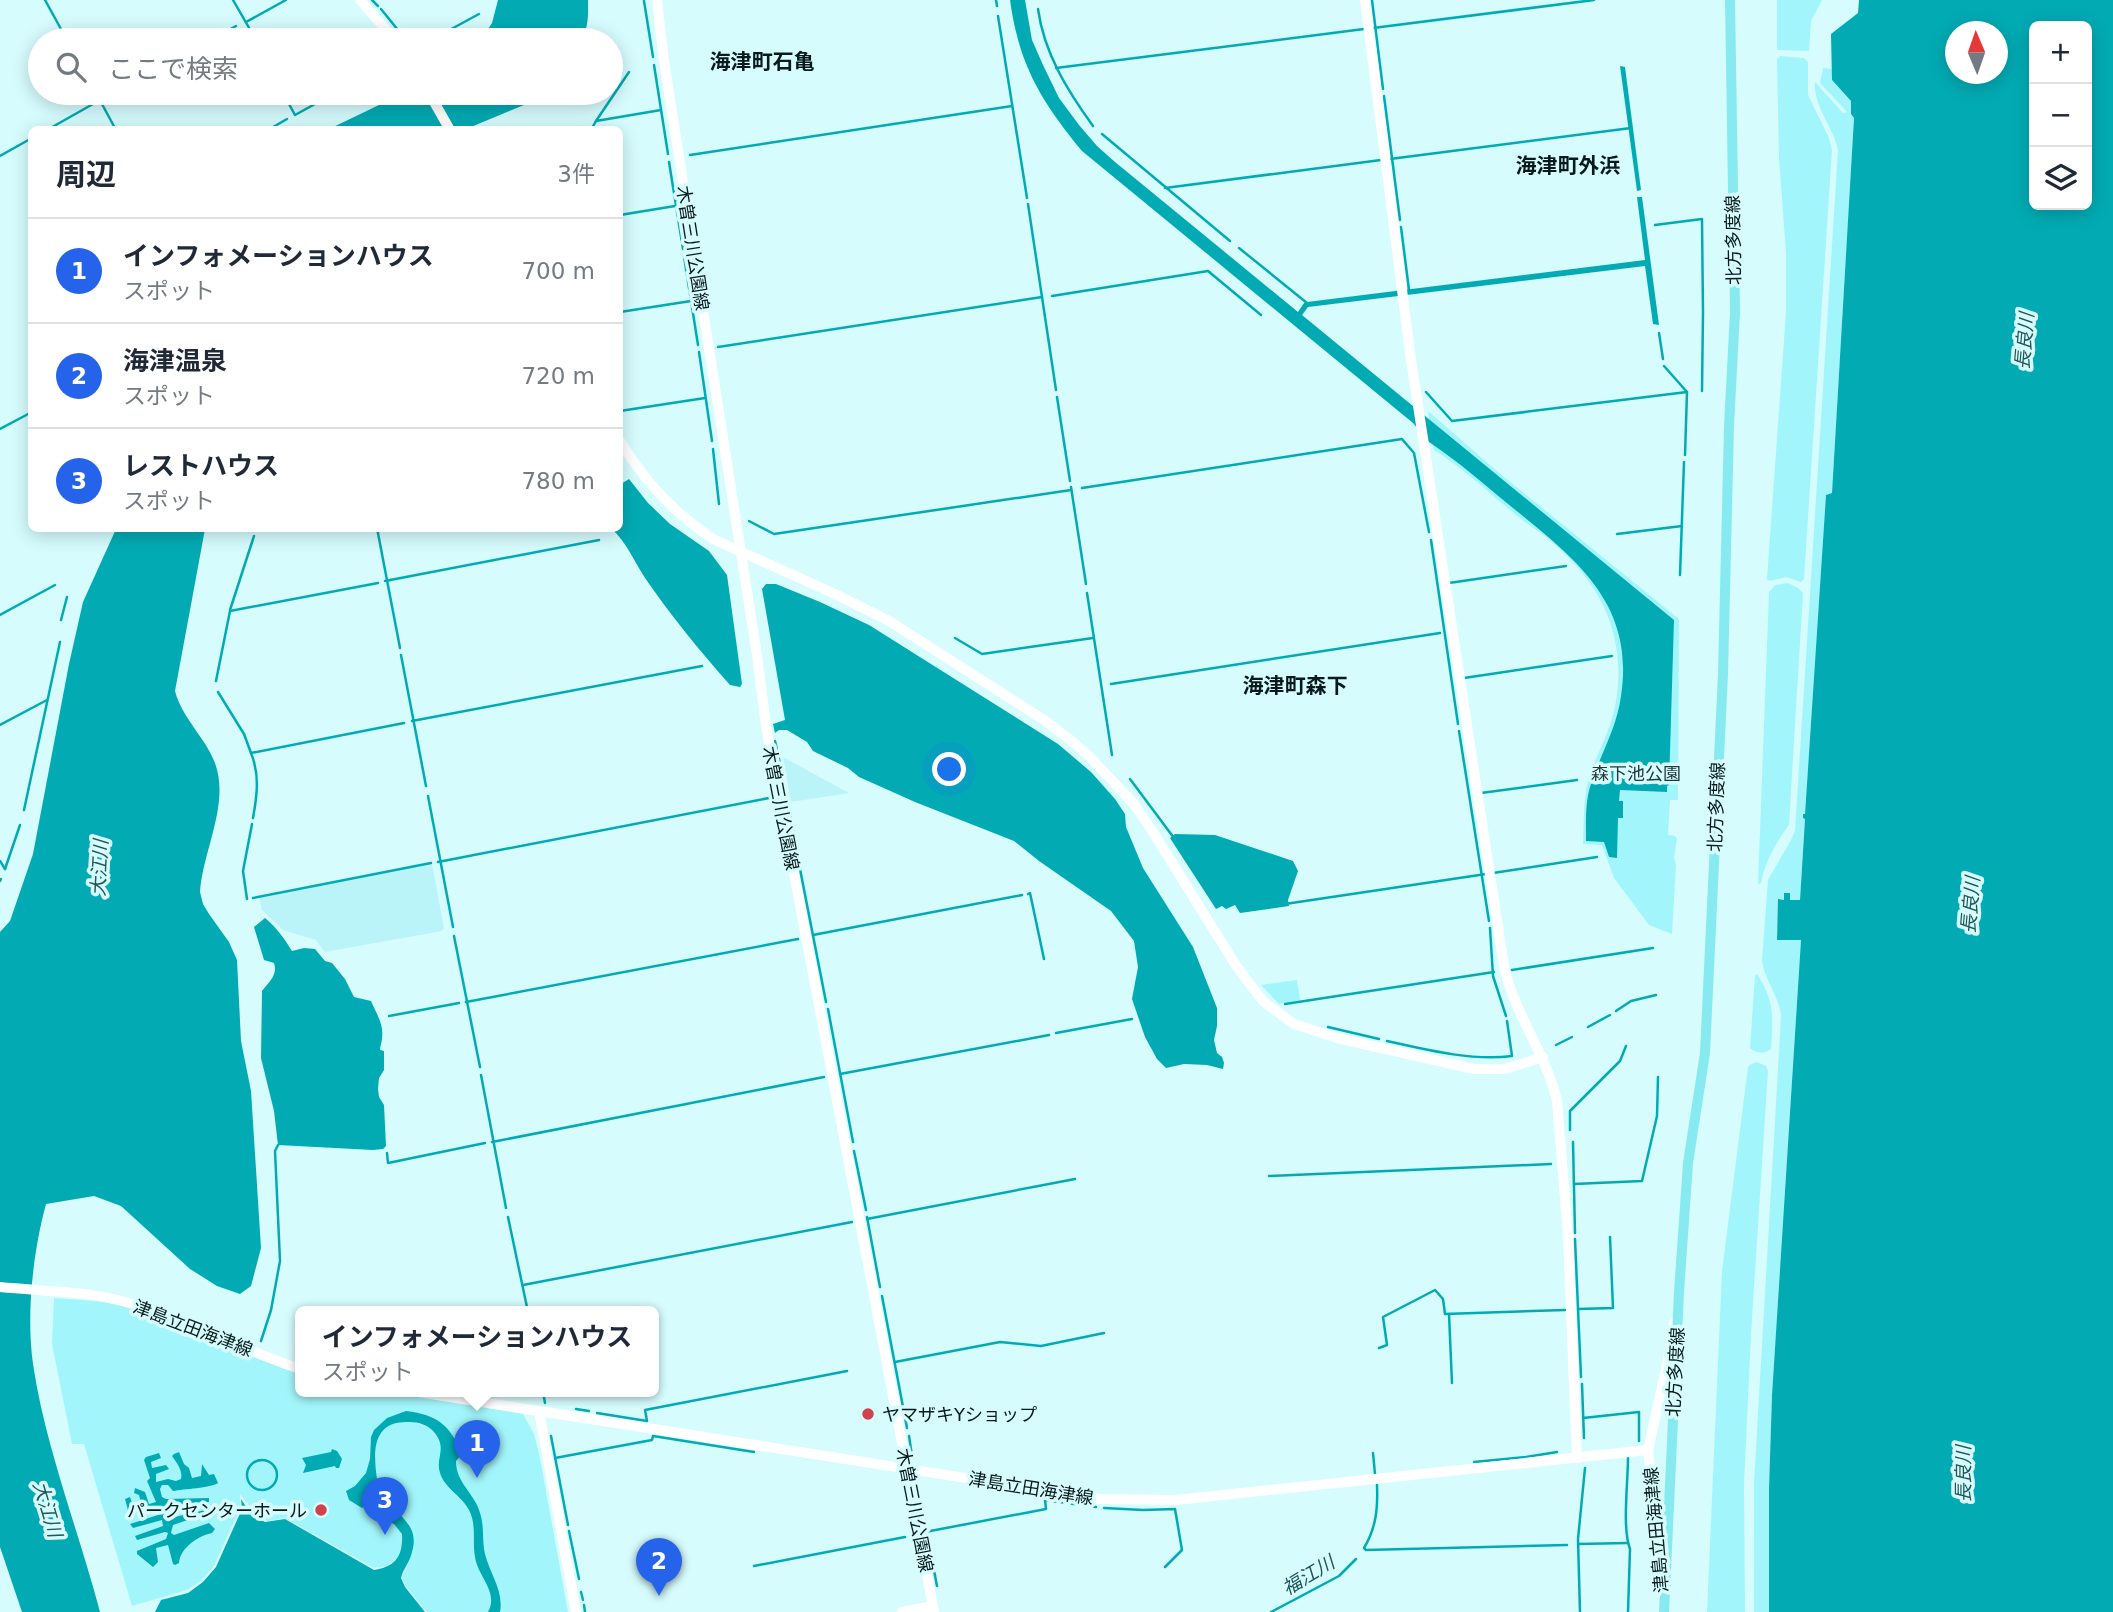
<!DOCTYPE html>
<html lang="ja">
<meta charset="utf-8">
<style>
body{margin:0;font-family:"DejaVu Sans","Noto Sans JP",sans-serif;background:#f2f2f3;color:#1f2937}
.controls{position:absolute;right:21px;top:21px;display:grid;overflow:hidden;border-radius:10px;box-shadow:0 4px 18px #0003}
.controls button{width:63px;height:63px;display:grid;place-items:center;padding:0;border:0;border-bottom:2px solid #e0e1e3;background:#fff;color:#1f2937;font:35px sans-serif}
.compass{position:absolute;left:1945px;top:21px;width:63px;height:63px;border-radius:50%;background:#fff;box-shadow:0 4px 18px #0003;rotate:358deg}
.you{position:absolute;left:950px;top:770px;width:24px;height:24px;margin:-18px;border:5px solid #fff;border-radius:50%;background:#1a73e8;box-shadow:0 0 0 10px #1a73e833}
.badge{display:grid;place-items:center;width:46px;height:46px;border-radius:50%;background:#2563eb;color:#fff;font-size:23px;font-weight:700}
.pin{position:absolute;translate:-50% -58px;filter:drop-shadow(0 2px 4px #0008)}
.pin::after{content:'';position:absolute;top:37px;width:24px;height:21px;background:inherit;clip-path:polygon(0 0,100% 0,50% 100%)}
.popup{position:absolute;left:295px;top:1306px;width:364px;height:91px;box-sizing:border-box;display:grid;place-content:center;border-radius:10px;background:#fff;filter:drop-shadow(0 2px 5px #0005);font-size:23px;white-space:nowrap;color:#747a83}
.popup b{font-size:26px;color:#1f2937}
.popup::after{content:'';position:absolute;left:50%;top:100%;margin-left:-14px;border:14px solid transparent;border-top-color:#fff}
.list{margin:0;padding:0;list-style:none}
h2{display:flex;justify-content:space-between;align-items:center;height:91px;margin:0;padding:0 28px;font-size:30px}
h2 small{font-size:23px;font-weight:400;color:#747a83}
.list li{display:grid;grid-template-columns:46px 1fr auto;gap:21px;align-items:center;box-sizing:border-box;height:105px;padding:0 28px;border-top:2px solid #e0e1e3}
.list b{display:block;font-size:26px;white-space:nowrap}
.list p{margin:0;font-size:23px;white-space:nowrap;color:#747a83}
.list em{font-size:23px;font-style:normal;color:#747a83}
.icon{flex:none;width:38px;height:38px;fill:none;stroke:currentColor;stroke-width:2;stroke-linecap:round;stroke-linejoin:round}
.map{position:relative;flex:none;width:2113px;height:1612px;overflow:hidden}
.search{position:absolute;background:#fff;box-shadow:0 4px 18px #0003;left:28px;top:28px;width:595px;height:77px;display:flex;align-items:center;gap:18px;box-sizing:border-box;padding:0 24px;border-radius:38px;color:#747a83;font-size:26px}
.panel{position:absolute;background:#fff;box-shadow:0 4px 18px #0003;left:28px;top:126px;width:595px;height:406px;border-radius:10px}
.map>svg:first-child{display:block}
.built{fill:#baf4f8}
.green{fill:#a2f6fb}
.water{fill:#02abb4;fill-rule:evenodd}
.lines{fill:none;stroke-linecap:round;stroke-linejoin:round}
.stream{stroke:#02abb4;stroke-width:2.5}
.secondary{stroke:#fff;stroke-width:10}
.primary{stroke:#86eaf0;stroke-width:10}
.poi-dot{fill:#d2424b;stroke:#d6fcfe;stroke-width:2.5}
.labels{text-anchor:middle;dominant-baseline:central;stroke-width:7;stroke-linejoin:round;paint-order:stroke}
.street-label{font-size:18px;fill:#081a1c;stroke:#d6fcfe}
.park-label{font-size:18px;fill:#22393b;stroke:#d6fcfe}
.poi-label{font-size:18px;fill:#081a1c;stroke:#d6fcfe;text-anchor:start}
.water-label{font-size:19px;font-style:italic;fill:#1e565a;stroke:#d6fcfe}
.quarter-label{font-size:21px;font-weight:bold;fill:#081a1c;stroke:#d6fcfe}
</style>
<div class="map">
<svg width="2113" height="1612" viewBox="0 0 2113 1612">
<rect width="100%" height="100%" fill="#d6fcfe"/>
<!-- built -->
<g class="built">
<path d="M783 757 849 793 791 802Z"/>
<path d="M432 864 444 928 442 931 325 952 316 940 283 930 262 910 259 897Z"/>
</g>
<!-- green -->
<g class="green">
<path d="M1777 0H1822L1811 21 1809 51 1778 50 1777 48Z"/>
<path d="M1780 56 1804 58 1808 62V95L1829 138 1832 150 1804 579 1801 582 1786 577 1770 581 1767 579 1786 312V253L1779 158 1777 60Z"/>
<path d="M1823 68 1832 69V80L1851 101V114L1854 118 1832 493 1826 495 1805 814 1803 815V818L1805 819 1800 901 1790 900V894L1784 900 1779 899 1777 940H1801L1772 1395 1769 1489V1612H1754V1483L1781 1017C1780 997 1764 980 1762 960L1768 880 1791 840 1795 831 1838 150C1833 126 1813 106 1815 82L1843 113 1847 112 1820 83Z"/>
<path d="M1428 411 1498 472 1679 619 1678 800H1670L1668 835 1675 836 1677 839 1674 858 1676 865 1672 934 1649 925 1614 878 1602 845 1583 844C1584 824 1583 800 1588 781 1596 754 1612 729 1616 701 1627 633 1599 580 1547 538 1539 531 1530 526 1521 519 1492 496 1466 470 1434 450Z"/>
<path d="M1788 583 1798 588 1803 593 1789 825C1776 843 1765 861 1761 883L1758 884 1769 592 1775 585Z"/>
<path d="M1757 974C1775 1002 1773 1016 1771 1049 1764 1054 1757 1054 1750 1048L1755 976Z"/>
<path d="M1297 980 1300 1000 1279 1004 1261 985Z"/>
<path d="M1757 1062 1766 1066 1768 1071 1751 1334 1744 1484 1745 1612H1707L1722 1271 1748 1067 1751 1064Z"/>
<path d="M54 1298C79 1300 105 1300 129 1308 188 1326 241 1356 300 1373V1392H392L523 1414 534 1434 540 1458 568 1612H427L406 1587 402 1578 408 1563 398 1557 387 1566 374 1568 285 1518 267 1521 259 1518 240 1494V1508L214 1566 201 1581 187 1590 132 1606 84 1444H72L52 1344Z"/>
</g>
<!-- water -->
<g class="water">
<path d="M498 0H588C588 15 589 27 581 40H481L492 23Z"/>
<path d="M1010 0H1025L1032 40 1043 65 1059 98 1079 125 1097 146 1115 162 1298 312 1304 303 1307 302 1645 260 1637 197H1642L1659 325 1653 324 1645 266 1308 307 1302 315 1674 620 1669 785 1667 786V792L1620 790 1619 801H1623V818H1618L1617 858 1609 857 1604 842 1586 841C1586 823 1585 804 1590 787 1599 757 1617 728 1621 696 1635 604 1577 560 1513 508 1486 486 1459 462 1429 442L1413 423 1082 151C1041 101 1019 65 1010 0Z"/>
<path d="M1859 0H2113V1612H1769V1489L1772 1395 1801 940H1777L1778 899 1784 900V893H1790V900H1800L1805 819 1803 818V814H1805L1826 495 1832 493 1854 118 1851 114V101L1832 80 1831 34 1858 13ZM2034 26H2087V205H2034ZM1955 32H1997V74H1955Z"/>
<path d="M1620 66 1625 67 1641 190 1637 191Z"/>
<path d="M404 93H536L524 105 466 129 327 130Z"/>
<path d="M629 479 648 503 670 524 709 551 727 575 742 684 740 687 730 685C700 651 671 616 645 578 634 561 627 543 612 529L620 528 621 484Z"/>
<path d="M116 529H205L175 691C182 718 205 737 215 763 230 804 203 850 200 892L203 904 209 914 229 942 237 960 241 1041 251 1091 261 1248 251 1286 240 1294 217 1286 190 1269 121 1206 94 1196 46 1204C33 1252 26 1314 33 1364 45 1446 79 1532 100 1612H22L0 1547V932L10 921 33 854 69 664 83 602Z"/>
<path d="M766 584H776L820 602 869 625 1058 744 1091 772 1115 799 1125 814 1126 827 1143 868 1193 947 1217 1008V1026L1214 1040 1217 1053 1222 1057 1224 1063 1223 1069 1207 1065 1184 1064 1166 1068 1157 1059 1145 1037 1132 999 1138 967 1134 941 1111 911 1039 861 1014 841 915 802 859 777 848 768 813 751 807 742 787 730H779L775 733 773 724 785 720 762 589Z"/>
<path d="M1175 834 1215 835 1293 861 1298 871 1288 900 1289 906 1240 913 1235 905 1226 909 1222 906 1216 909 1170 838Z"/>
<path d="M265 918C277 928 284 938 292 951L304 948 315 949 325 961 332 963 345 979 354 997 371 1001C376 1013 384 1024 382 1038 382 1042 380 1046 380 1050L384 1051V1070L379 1078 378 1089 379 1097 384 1105 386 1146 383 1149 373 1150 278 1145 274 1111 261 1058 262 991C269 982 278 975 274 963L264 960 254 927Z"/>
<path d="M406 1411C438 1415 450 1425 462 1454L456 1461C456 1480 469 1489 477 1505 486 1525 481 1535 485 1554 490 1574 504 1591 500 1612H488C499 1592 478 1577 475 1557 472 1541 477 1526 469 1510 462 1496 445 1489 440 1473 435 1457 448 1449 434 1432 428 1425 419 1422 410 1422 372 1420 373 1451 377 1479L375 1480 374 1492 379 1501 387 1499C399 1518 420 1525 412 1552 410 1562 403 1569 401 1578L405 1587 425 1612H155L161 1600 188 1593 203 1582 216 1567 242 1509 241 1499 249 1511 258 1518 265 1522 285 1519 374 1570C396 1566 403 1556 402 1534L394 1524 388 1521V1514L365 1506 362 1508 349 1500 346 1491 355 1486 366 1473 370 1459 371 1437 374 1430 387 1418Z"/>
<path d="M332 1449 337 1451 342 1459 339 1468H336L335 1466 303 1473 306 1465 302 1458 331 1452Z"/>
<path d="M179 1452 184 1464 189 1468 192 1478 201 1476 202 1464 209 1475 214 1474 218 1483C210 1488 184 1489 173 1491L168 1485H162L160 1489 162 1497 166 1499 209 1498V1502L185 1503 169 1509 170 1518 214 1508V1511L173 1525 171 1533 174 1535 209 1523 215 1529 212 1533C198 1536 180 1548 179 1563L175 1565 173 1564 168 1545 156 1548 158 1562 153 1567 137 1554V1551L166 1539 168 1533 165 1532 137 1540 135 1536 163 1526 162 1520 133 1528 130 1524 161 1514 160 1507 129 1514 125 1499 130 1497 133 1506 141 1503 139 1495 134 1493 135 1488 145 1492 149 1504 156 1502 147 1481 150 1478 144 1460 146 1457 159 1453 161 1458 151 1462 152 1468 166 1465 169 1469 156 1474V1482L168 1479 176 1481 181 1479C183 1471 177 1463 172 1456L174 1454Z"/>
</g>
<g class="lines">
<!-- stream -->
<g class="stream">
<path d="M45 0 67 40"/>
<path d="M233 0 256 40"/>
<path d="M372 0 378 6"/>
<path d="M996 0 997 6"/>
<path d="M1372 0 1383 89"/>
<path d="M644 1 653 57"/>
<path d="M381 9 406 40"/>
<path d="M1038 9C1044 53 1067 90 1093 126"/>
<path d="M998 16 1027 198"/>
<path d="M246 22 286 0"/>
<path d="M1373 28 1594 0"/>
<path d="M211 40 236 26"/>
<path d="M431 40 479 14"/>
<path d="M654 65 668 154"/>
<path d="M1056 68 1364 29"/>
<path d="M629 72 596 121 661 110"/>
<path d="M96 93 116 130"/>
<path d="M283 93 295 115 335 93"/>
<path d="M1384 96 1400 220"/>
<path d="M100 100 114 93"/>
<path d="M47 130 93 104"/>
<path d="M268 130 287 119"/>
<path d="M591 130 596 121"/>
<path d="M1102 134 1230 241"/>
<path d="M690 155 1012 106"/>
<path d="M0 156 32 138"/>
<path d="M1390 159 1631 128"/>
<path d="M669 162 683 249"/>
<path d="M1165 188 1381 160"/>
<path d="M1028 204 1056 390"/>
<path d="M620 215 675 206"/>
<path d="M1655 225 1702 219 1703 312 1702 391"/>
<path d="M1401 227 1409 290"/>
<path d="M1239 248 1307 303"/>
<path d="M684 256 698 345"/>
<path d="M1052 296 1208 271 1261 315"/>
<path d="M620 312 691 301"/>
<path d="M1659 333 1663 359"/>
<path d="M718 347 1042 297"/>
<path d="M699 352 712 441"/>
<path d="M1664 366 1687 392 1685 455"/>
<path d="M1426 392 1452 421 1687 392"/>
<path d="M1057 397 1070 481"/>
<path d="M620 411 705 398"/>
<path d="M0 429 32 412"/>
<path d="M713 449 719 504"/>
<path d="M1071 487 1086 584"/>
<path d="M1082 488 1402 439 1414 453 1429 532"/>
<path d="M749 521 774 534 1071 490"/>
<path d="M377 528 400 648"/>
<path d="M1617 534 1682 526"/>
<path d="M1431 540 1458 724"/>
<path d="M1680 575 1684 462"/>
<path d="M385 581 599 540"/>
<path d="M1449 583 1566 566"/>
<path d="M1087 593 1112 755"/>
<path d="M230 610 254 536"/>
<path d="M0 615 55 585"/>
<path d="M61 620 67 597"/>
<path d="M955 638 982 654 1093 638"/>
<path d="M401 655 426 786"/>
<path d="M1464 678 1612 656"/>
<path d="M216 681 230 611 378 583"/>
<path d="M1111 684 1440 633"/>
<path d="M218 692 244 734 251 753 404 723"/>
<path d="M412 721 702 666"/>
<path d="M0 725 47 700"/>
<path d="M1459 731 1489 921"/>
<path d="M775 741 785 786"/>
<path d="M251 753C260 775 257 796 253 818"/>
<path d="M1130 779 1174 838"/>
<path d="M786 793 799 862"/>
<path d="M1481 793 1577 780"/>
<path d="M428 796 453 927"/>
<path d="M24 810 60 642"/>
<path d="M0 861 5 869"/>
<path d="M438 862 769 798"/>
<path d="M5 869 20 825"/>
<path d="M800 869 826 1002"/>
<path d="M1493 873 1597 857"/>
<path d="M0 881 1 879"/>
<path d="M1028 894 1030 893 1044 959"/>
<path d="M253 898 431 863"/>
<path d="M247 899 243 871 252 824"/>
<path d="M1285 904 1486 874"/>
<path d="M1490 928 1493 976 1506 1016"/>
<path d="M813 935 1022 895"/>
<path d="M454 936 480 1067"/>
<path d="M1512 970 1653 948"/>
<path d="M466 1002 798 939"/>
<path d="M1285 1004 1494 972"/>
<path d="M828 1009 853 1142"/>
<path d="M1616 1011 1631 1001 1656 995"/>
<path d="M389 1016 459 1003"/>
<path d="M1328 1027 1379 1039"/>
<path d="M1588 1027 1610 1015"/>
<path d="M1056 1033 1132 1019"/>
<path d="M1387 1041C1427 1050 1471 1061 1512 1056L1507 1021"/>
<path d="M1556 1045 1572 1037"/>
<path d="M840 1074 1049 1035"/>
<path d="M481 1075 506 1208"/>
<path d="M1570 1130V1111L1620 1061 1626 1046"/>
<path d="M492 1142 824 1077"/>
<path d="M1573 1142 1575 1233"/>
<path d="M854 1151 866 1210"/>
<path d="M387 1153 388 1163 485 1143"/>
<path d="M1269 1176 1551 1164"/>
<path d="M1574 1184 1642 1181 1657 1116 1658 1077"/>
<path d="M508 1217 528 1312"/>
<path d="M867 1217 880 1287"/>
<path d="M867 1219 1075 1179"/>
<path d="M1575 1239 1581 1377"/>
<path d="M523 1285 852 1222"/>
<path d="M882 1296 907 1428"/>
<path d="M1578 1309 1613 1308 1610 1237"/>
<path d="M1449 1314 1452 1383"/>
<path d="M261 1341 271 1310 280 1261 275 1151 278 1145"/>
<path d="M1379 1348 1387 1345 1383 1317 1435 1290 1443 1299 1445 1314 1565 1310"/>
<path d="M895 1362 1000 1342 1041 1346 1104 1333"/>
<path d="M1582 1384 1584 1438"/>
<path d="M543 1392 545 1403"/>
<path d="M576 1409 589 1411"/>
<path d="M597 1413 647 1421 645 1410 847 1371"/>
<path d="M1583 1418 1639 1412V1441"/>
<path d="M551 1436 568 1525"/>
<path d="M909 1436 912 1456"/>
<path d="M1373 1453 1375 1474"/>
<path d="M555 1458 652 1440 653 1436 754 1452"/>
<circle cx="262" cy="1475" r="15"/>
<path d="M1474 1462 1526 1457 1557 1452"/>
<path d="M1377 1485C1378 1509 1376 1528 1364 1548L1366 1550 1567 1545"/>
<path d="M919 1492 937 1586"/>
<path d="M1104 1508 1143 1510 1175 1509 1182 1550 1165 1567"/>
<path d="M569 1531 579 1579"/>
<path d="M925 1532 1046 1509 1045 1500 1096 1507"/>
<path d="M1578 1544 1628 1543"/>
<path d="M754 1566 905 1537"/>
<path d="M581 1592 583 1600"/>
<path d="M584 1605 585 1612"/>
<path d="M1271 1612 1339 1576 1356 1559"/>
<path d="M1580 1612 1578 1539 1585 1468"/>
<path d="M1628 1612 1630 1549C1622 1528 1628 1482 1628 1458"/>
</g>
<!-- secondary -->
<g class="secondary">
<path d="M360 0 395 40"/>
<path d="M657 0 664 61 757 655 766 726 934 1612"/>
<path d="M1365 0 1411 360 1504 966C1514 1014 1546 1053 1557 1101L1568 1236 1577 1458"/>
<path d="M429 93 450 130"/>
<path d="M620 441C644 481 674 513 713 539L835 594 889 621 1044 720 1073 742 1090 757 1134 804 1153 832 1235 964 1252 987 1264 1002 1294 1024 1341 1039 1474 1069H1505L1543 1057"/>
<path d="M0 1287C39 1291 80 1291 118 1300 181 1316 239 1349 300 1369"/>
<path d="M418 1392 1099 1499 1176 1500 1648 1450"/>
<path d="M539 1411 576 1612"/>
<path d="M1662 1593 1659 1539 1648 1450 1667 1364 1674 1323"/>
<path d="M902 1612 933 1606"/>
</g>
<!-- primary -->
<path class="primary" d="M1664 1612 1679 1292 1688 1163 1705 1053 1723 674 1729 426 1735 312 1730 0"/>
</g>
<!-- markers -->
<g class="poi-dot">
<circle cx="868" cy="1414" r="7"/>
<circle cx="321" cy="1510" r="7"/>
</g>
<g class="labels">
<!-- street labels -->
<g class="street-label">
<text transform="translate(1733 240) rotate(-91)">北方多度線</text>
<text transform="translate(693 248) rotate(81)">木曽三川公園線</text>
<text transform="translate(1716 807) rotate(-88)">北方多度線</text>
<text transform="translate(781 808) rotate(79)">木曽三川公園線</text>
<text transform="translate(193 1328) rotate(21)">津島立田海津線</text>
<text transform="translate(1675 1372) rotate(-87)">北方多度線</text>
<text transform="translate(1031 1488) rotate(9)">津島立田海津線</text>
<text transform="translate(915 1510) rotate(79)">木曽三川公園線</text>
<text transform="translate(1656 1530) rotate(-95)">津島立田海津線</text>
</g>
<!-- park labels -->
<g class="park-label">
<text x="1636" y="773">森下池公園</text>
</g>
<!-- poi labels -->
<g class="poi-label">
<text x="882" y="1414">ヤマザキYショップ</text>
<text x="307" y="1510" text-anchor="end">パークセンターホール</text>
</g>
<!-- water labels -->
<g class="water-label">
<text transform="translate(2024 341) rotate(-85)">長良川</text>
<text transform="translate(99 868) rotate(-87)">大江川</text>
<text transform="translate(1970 905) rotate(-85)">長良川</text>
<text transform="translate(1963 1474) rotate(-90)">長良川</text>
<text transform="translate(48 1509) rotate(73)">大江川</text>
<text transform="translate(1308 1575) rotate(-31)">福江川</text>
</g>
<!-- quarter labels -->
<g class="quarter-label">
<text x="762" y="62">海津町石亀</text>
<text x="1568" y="166">海津町外浜</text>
<text x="1295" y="686">海津町森下</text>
</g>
</g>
</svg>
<div class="controls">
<button>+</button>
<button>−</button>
<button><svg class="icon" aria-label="layers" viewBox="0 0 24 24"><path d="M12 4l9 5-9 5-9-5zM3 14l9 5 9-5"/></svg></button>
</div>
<svg class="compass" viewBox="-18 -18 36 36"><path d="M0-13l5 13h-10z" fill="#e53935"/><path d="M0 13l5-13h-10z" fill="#747a83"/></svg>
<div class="you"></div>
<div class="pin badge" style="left:477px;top:1478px">1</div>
<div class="popup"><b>インフォメーションハウス</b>スポット</div>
<div class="pin badge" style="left:659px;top:1596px">2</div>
<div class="pin badge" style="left:385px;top:1535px">3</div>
<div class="search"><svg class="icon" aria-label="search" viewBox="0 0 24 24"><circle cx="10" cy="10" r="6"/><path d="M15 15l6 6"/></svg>ここで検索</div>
<section class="panel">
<h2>周辺<small>3件</small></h2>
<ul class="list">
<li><span class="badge">1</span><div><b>インフォメーションハウス</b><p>スポット</p></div><em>700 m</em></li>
<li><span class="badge">2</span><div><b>海津温泉</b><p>スポット</p></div><em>720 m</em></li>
<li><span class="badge">3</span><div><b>レストハウス</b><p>スポット</p></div><em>780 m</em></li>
</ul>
</section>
</div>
